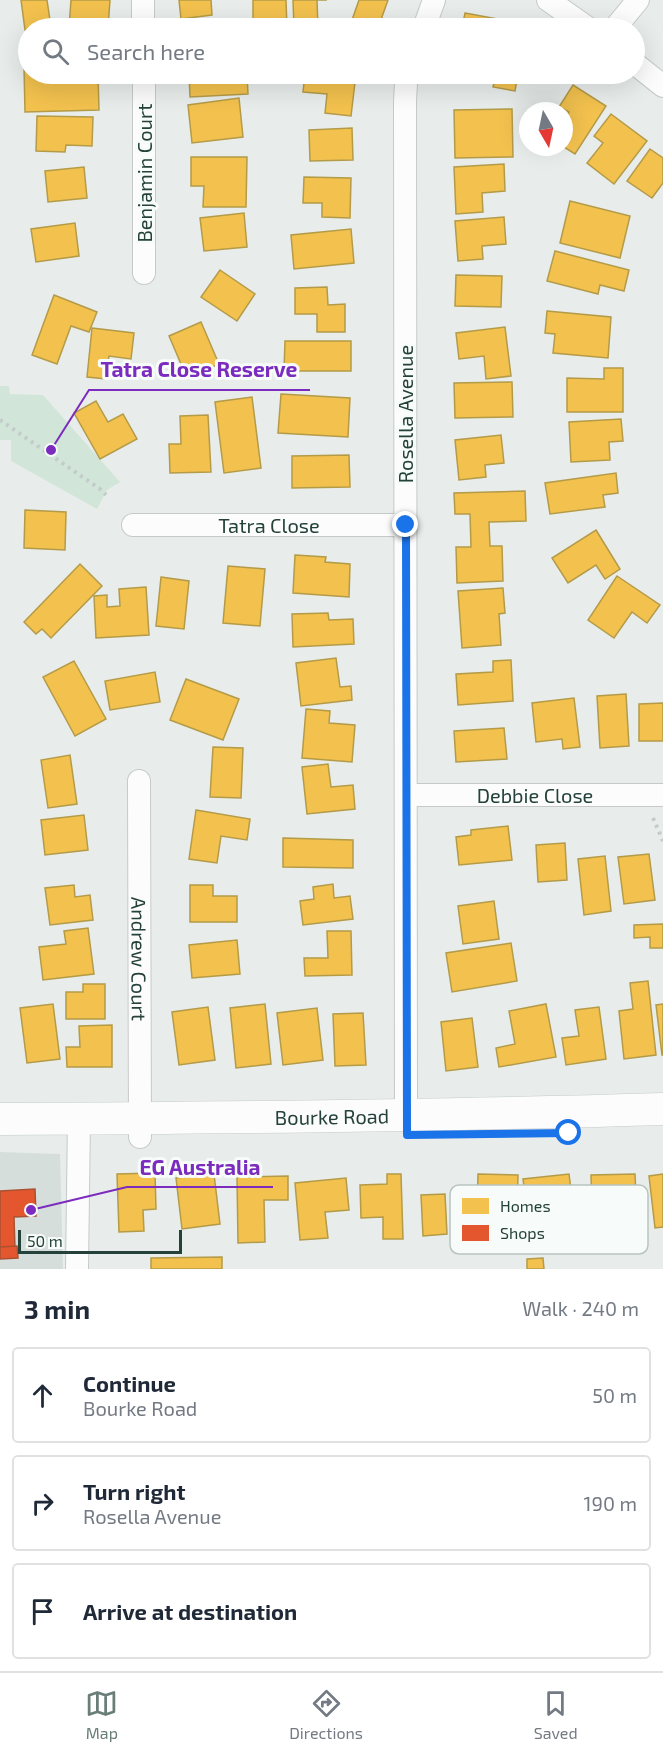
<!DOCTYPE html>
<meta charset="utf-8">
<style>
body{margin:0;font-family:"Exo 2",sans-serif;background:#f2f2f3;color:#1f2937}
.compass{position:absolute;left:519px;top:102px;width:54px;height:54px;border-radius:50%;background:#fff;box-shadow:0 6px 24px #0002;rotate:171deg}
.scale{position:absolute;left:18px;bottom:15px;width:164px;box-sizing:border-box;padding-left:6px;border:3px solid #24423a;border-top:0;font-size:16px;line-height:21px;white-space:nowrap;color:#24423a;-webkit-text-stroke:4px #f7fbf9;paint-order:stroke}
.stop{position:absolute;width:18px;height:18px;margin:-14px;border:4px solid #1a73e8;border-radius:50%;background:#fff}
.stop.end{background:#1a73e8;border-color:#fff;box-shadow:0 2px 6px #0008}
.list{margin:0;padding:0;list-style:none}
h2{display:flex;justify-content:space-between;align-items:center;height:78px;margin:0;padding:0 24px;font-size:26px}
h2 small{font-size:20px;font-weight:400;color:#747a83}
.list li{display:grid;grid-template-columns:39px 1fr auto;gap:18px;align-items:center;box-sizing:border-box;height:96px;margin:0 12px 12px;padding:0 12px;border:2px solid #e0e1e3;border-radius:6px}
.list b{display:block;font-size:22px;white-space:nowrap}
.list p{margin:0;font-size:20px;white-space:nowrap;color:#747a83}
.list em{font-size:20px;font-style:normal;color:#747a83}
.icon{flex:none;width:33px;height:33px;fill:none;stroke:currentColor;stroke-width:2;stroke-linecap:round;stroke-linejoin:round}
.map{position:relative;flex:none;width:663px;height:1269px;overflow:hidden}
.search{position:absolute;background:#fff;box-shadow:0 6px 24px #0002;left:18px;right:18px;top:18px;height:66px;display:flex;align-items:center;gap:15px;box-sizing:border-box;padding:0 21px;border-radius:33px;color:#747a83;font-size:22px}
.sheet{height:402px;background:#fff}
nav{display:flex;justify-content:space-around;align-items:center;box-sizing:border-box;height:84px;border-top:2px solid #e0e1e3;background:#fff;font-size:16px;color:#747a83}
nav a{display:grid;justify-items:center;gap:3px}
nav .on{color:#697e78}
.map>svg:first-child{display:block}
.built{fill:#d6dedb}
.green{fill:#d1e6d8}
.homes{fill:#f2c14e;stroke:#b49b48;stroke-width:1.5}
.shops{fill:#e4572e;stroke:#aa5132;stroke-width:1.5}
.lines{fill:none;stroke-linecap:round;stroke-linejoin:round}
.street-casing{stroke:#c5cac8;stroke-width:24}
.secondary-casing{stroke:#c3cbc8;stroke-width:33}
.path{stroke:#c3ccca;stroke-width:4;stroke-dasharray:3 4.5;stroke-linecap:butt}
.street{stroke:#fcfcfc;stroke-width:22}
.secondary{stroke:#fcfcfc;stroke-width:32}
.route{stroke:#1a73e8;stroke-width:8}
.labels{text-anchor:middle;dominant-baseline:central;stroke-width:6;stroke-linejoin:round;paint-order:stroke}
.street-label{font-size:20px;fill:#24423a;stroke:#f7fbf9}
.key{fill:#f7fbf9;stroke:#b8c4c0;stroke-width:1.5}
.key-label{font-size:16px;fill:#24423a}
.leader{fill:none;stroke:#7b2cbf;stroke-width:2}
.callout-dot{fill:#7b2cbf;stroke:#f7fbf9;stroke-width:2}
.callout-label{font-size:21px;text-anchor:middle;font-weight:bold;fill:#7b2cbf;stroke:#f7fbf9;stroke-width:6;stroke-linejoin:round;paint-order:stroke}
</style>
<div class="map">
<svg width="663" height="1269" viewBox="0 0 663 1269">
<rect width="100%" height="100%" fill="#e8edeb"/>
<!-- built -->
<path class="built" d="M0 1152 60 1154 63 1269H0Z"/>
<!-- green -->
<path class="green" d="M0 386H9L10 394 43 395 120 482 107 490 97 509 11 461V440H0Z"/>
<!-- homes -->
<g class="homes">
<path d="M21 0H47L51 27 28 28V30H25Z"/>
<path d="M71 0H110L108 28H69Z"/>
<path d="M179 0H211L212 15 181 19Z"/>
<path d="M253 0H286L287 28H253Z"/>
<path d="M293 0H327H317L318 28H294Z"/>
<path d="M359 0H388L378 28 352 20Z"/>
<path d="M465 13 498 19 496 28H462Z"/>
<path d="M24 67H28V74H98L99 110 25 112Z"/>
<path d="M189 74H247L248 94 190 97Z"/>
<path d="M305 74H356L351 116 325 113 327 94 303 92Z"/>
<path d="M454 74H488L487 79Z"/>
<path d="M496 74H518L515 91 493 87Z"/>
<path d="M573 85 606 106 575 154 564 147V119L569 112 559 107Z"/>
<path d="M239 98 243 137 192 143 188 105Z"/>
<path d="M512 109 513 157 455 158 454 110Z"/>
<path d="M611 114 647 141 614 184 587 163 603 143 594 136Z"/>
<path d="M37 116 93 117 92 146 66 145 65 152 36 151Z"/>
<path d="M352 128 353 160 310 161 309 130Z"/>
<path d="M650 149 663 158V183L652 198 627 181Z"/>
<path d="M191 157H247L246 207H203L204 186H191Z"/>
<path d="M504 164 505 191 482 193 483 212 456 214 454 167Z"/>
<path d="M84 167 87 198 48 202 45 171Z"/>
<path d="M304 177 351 178 350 218 322 217V203H303Z"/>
<path d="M570 201 630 216 620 258 560 243Z"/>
<path d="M244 213 247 247 204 251 200 218Z"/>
<path d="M504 217 506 244 482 246 483 259 458 261 455 221Z"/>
<path d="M75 223 79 256 36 262 31 229Z"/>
<path d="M351 229 354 263 294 269 291 235Z"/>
<path d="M555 251 629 270 624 291 600 285 598 294 547 281Z"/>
<path d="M220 270 255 294 237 321 201 297Z"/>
<path d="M456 275 502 276 501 307 455 306Z"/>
<path d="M327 287 328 305 345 304V332H317V314H295V288Z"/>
<path d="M54 295 97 312 89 332 71 326 57 364 32 355Z"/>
<path d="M547 311 611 317 608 358 553 353 555 334 545 333Z"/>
<path d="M201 322 219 364 187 378 169 336Z"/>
<path d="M505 327 511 376 486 379 484 356 459 359 456 333Z"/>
<path d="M92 328 134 333 131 359 109 356 106 379 87 377Z"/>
<path d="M285 341H351V371H284Z"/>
<path d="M604 368H623V412H567V378L604 379Z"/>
<path d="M512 382 513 417 455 418 454 383Z"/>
<path d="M281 394 350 398 348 437 278 433Z"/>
<path d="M252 397 261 468 224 473 215 402Z"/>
<path d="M96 401 108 422 123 414 137 439 100 459 74 413Z"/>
<path d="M208 415 211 472 170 473 169 444H181L180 416Z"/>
<path d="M621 419 623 441 609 442 610 460 571 462 569 422Z"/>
<path d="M501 435 504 463 485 465 486 477 459 480 455 440Z"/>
<path d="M349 455 350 487 292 488V456Z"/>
<path d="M616 473 618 493 603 495 605 507 550 514 545 483Z"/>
<path d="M525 491 526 521 489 522 490 546H502L503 581 457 583 456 547H471L470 514H455L454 493Z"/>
<path d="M25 510 66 512 65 550 24 548Z"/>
<path d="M596 530 620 569 605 579 596 565 568 583 552 558Z"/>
<path d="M295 555 326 557 325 562 350 564 349 597 293 593Z"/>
<path d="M80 564 102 586 51 638 42 629 36 634 24 622Z"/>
<path d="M228 566 265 569 260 626 223 623Z"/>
<path d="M617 576 660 605 647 623 632 612 614 638 588 620Z"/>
<path d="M161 577 189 581 184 629 156 626Z"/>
<path d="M146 587 149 635 96 638 94 596 107 595V607L120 606 119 589Z"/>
<path d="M503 588 505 613 499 614 501 645 462 648 458 591Z"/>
<path d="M328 613 329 620 353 619 354 644 293 647 292 614Z"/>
<path d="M336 658 340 687 351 686 352 700 301 706 296 663Z"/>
<path d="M511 660 513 701 458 705 456 674 493 672V661Z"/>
<path d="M74 661 106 719 75 736 43 677Z"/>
<path d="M155 672 160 702 110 710 105 681Z"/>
<path d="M186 679 239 699 223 740 170 720Z"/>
<path d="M626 694 629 746 600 748 597 696Z"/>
<path d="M574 698 580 747 563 749 562 739 536 742 532 703Z"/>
<path d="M663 703V741H639V704Z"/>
<path d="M306 709 330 711 329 723 355 725 352 762 302 758Z"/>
<path d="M504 728 507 759 456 762 454 731Z"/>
<path d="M213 747 243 748 241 798 210 797Z"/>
<path d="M70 755 77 804 48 808 41 760Z"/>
<path d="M328 764 331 787 353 785 355 809 307 814 302 767Z"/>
<path d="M196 810 250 819 247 840 221 836 217 863 189 859Z"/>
<path d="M84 815 88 850 45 855 41 820Z"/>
<path d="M508 826 512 860 459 865 456 837 471 835V830Z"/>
<path d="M283 838 353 840V868L283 867Z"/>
<path d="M565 843 567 880 538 882 536 845Z"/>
<path d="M649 854 655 900 624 904 618 857Z"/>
<path d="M605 856 611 911 584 915 578 859Z"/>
<path d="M333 884 334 898 350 896 353 919 303 925 300 901 314 899 313 887Z"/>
<path d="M74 885 75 897 90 895 93 920 50 925 45 888Z"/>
<path d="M190 885H213V896H237V922H190Z"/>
<path d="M494 901 499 939 463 944 458 906Z"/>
<path d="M663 924V948H650V937L634 938V925Z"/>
<path d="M88 928 94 974 43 980 39 947 66 944 64 931Z"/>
<path d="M327 931H351L352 975 305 976 304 958H328Z"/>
<path d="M237 940 240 974 192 978 189 945Z"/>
<path d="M511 943 517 981 452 992 446 953Z"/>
<path d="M648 981 656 1055 624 1059 619 1011 633 1009 630 983Z"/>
<path d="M83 984H105V1019H66V992H83Z"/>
<path d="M53 1004 60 1059 27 1063 20 1008Z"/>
<path d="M265 1004 271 1064 236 1068 230 1008Z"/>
<path d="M546 1004 556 1057 499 1067 496 1048 515 1044 509 1011Z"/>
<path d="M663 1004V1055H662L656 1005Z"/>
<path d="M208 1007 215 1060 179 1065 172 1012Z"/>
<path d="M599 1007 606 1059 566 1065 562 1038 579 1036 575 1010Z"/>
<path d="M317 1008 323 1060 283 1065 277 1013Z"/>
<path d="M363 1013 366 1065 335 1066 333 1014Z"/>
<path d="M472 1018 478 1067 446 1071 441 1022Z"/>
<path d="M112 1025V1067H67L66 1047H80L79 1026Z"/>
<path d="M155 1173 156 1209 143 1210 144 1231 119 1232 117 1174Z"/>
<path d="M214 1174 220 1224 182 1229 176 1178Z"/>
<path d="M387 1174H401L403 1239H383V1217L361 1218 360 1185 387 1184Z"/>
<path d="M478 1174 518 1175 516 1245 498 1244 499 1212H477Z"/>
<path d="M569 1174 573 1206 527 1211 523 1179Z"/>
<path d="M635 1174 637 1217 615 1218 616 1242 593 1243 591 1175Z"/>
<path d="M663 1174V1227L655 1228 649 1176Z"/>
<path d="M288 1176V1200H264L265 1242 238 1243 237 1177Z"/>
<path d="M346 1178 349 1210 325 1212 328 1238 300 1240 295 1183Z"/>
<path d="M445 1194 447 1234 423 1236 421 1195Z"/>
<path d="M222 1257V1269H151V1258Z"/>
<path d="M543 1258 544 1269H527V1259Z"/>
</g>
<!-- shops -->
<g class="shops">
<path d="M35 1189 36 1216 14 1217 15 1249H0V1191Z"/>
<path d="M17 1246 18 1258 0 1259V1247Z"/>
</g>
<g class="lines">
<!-- street casing -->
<g class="street-casing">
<g id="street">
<path d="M143 0V28"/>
<path d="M548 0 588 28"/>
<path d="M424 28 434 0"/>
<path d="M615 28 638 0"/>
<path d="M634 63 663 86"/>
<path d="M144 74V273"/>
<path id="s1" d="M133 525H406"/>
<path id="s2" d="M139 781 140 1137"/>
<path id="s3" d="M406 795H663"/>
<path d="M406 1114 405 101 406 83 409 74"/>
<path d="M77 1269 79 1118"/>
</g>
</g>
<!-- secondary casing -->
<g class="secondary-casing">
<g id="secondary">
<path id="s4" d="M0 1119C221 1118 442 1116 663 1109"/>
</g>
</g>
<!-- path -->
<g class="path">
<path d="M0 420 100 489 106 495"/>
<path d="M653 818 663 841"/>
</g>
<!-- street -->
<use href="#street" class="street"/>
<!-- secondary -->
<use href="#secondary" class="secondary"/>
</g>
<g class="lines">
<!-- route -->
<path class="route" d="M406 525 407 1135 569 1133"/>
</g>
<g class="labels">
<!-- street labels -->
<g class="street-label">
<text transform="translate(144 173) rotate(-90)">Benjamin Court</text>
<text transform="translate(405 414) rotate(-90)">Rosella Avenue</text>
<text stroke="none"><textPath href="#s1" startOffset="136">Tatra Close</textPath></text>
<text stroke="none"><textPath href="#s3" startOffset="129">Debbie Close</textPath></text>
<text stroke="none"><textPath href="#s2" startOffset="178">Andrew Court</textPath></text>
<text stroke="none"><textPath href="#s4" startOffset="332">Bourke Road</textPath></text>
</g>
</g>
<!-- legend -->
<rect x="450" y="1185" width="198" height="69" rx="9" class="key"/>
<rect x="462" y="1198" width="27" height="16" fill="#f2c14e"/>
<rect x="462" y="1225" width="27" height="16" fill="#e4572e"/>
<g class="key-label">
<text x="500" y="1212">Homes</text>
<text x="500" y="1239">Shops</text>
</g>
<!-- callouts -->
<path class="leader" d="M51 450L89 390H310M31 1210L127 1187H273"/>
<g class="callout-dot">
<circle cx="51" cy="450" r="6"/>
<circle cx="31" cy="1210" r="6"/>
</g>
<g class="callout-label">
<text x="199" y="377">Tatra Close Reserve</text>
<text x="200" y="1175">EG Australia</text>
</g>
</svg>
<svg class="compass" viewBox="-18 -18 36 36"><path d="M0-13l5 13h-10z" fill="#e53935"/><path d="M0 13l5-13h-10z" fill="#747a83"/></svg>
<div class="scale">50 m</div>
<div class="stop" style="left:569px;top:1133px"></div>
<div class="stop end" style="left:406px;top:525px"></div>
<div class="search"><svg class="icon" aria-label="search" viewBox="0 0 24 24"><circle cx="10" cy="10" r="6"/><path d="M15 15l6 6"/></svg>Search here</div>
</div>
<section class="sheet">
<h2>3 min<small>Walk · 240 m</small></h2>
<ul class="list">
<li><svg class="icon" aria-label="ahead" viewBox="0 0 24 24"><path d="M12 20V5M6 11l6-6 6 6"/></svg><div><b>Continue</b><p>Bourke Road</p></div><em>50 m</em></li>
<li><svg class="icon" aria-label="right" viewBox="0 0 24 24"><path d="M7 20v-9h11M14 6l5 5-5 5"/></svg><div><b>Turn right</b><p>Rosella Avenue</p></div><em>190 m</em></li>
<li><svg class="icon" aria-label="arrive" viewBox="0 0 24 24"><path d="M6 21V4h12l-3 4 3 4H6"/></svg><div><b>Arrive at destination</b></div></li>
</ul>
</section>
<nav>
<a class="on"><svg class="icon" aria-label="map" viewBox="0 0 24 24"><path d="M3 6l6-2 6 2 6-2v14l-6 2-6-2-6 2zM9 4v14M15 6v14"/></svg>Map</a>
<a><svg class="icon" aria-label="directions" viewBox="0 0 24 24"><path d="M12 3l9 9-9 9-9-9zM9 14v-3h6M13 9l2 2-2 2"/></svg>Directions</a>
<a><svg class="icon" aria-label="saved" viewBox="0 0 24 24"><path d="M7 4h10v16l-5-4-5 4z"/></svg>Saved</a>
</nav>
